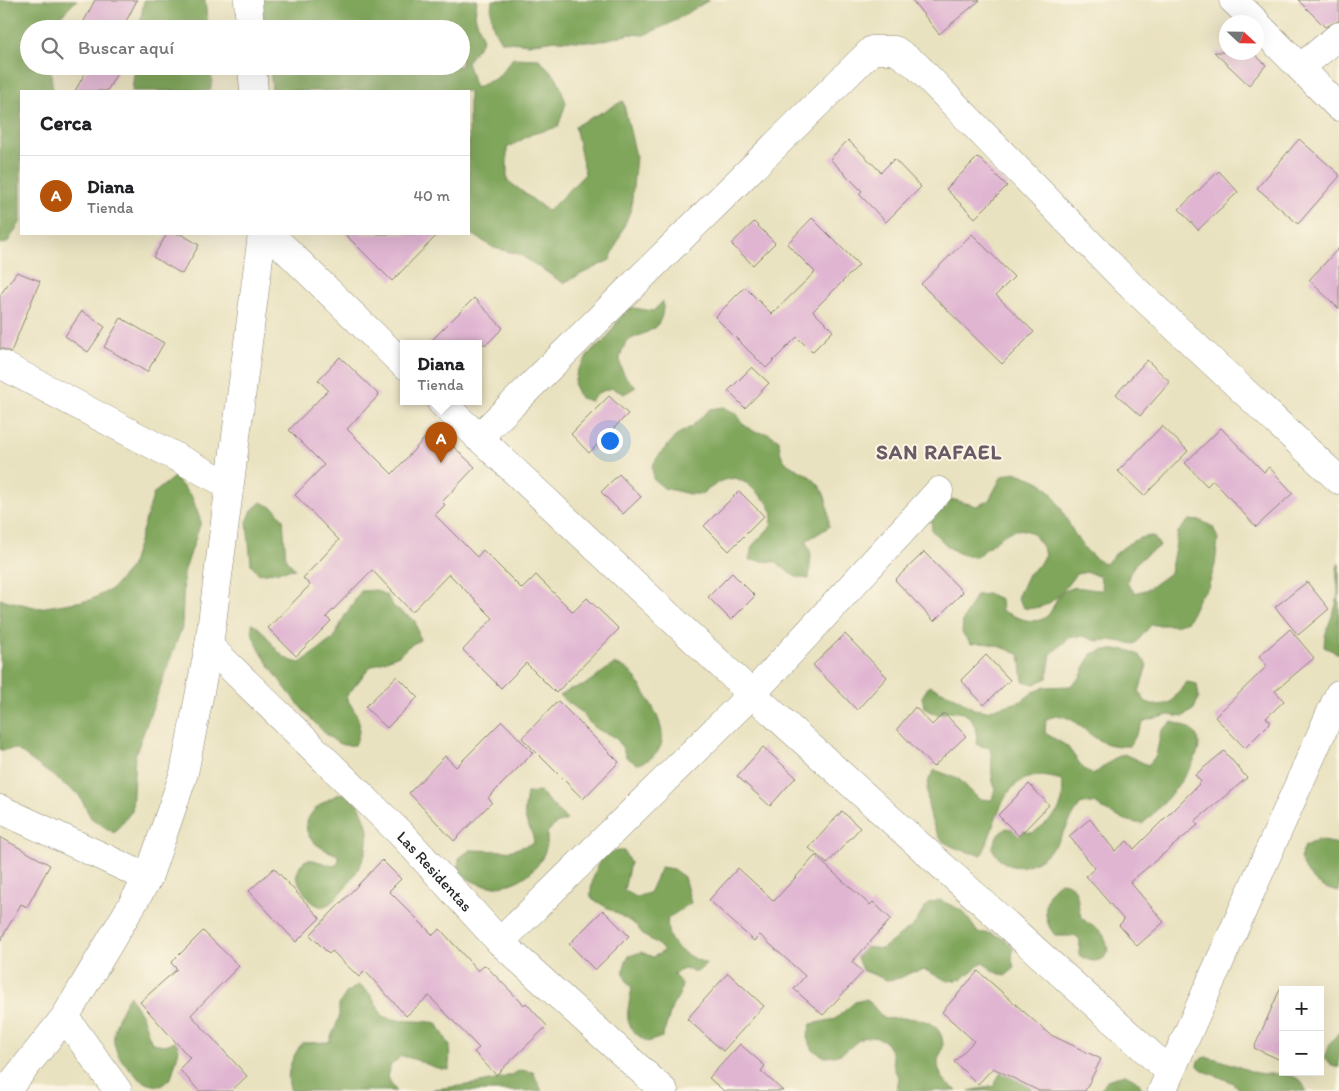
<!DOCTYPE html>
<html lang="es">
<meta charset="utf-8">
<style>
body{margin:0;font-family:Itim,sans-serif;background:#f6f6f6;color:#202124}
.controls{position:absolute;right:15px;bottom:15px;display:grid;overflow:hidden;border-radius:0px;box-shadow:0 5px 20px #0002}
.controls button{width:45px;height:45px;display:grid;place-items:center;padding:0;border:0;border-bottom:1px solid #e0e0e0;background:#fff;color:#202124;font:25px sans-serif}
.compass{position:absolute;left:1219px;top:15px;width:45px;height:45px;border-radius:50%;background:#fff;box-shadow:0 5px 20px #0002;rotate:112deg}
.you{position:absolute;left:609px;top:440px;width:18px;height:18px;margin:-12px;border:4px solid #fff;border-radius:50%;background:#1a73e8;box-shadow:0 0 0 8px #1a73e833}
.badge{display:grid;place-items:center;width:32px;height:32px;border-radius:50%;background:#b45309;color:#fff;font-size:16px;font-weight:700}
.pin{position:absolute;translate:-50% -41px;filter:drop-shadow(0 1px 2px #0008)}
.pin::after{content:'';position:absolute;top:26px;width:18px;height:15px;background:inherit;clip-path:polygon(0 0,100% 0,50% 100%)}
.popup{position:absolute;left:400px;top:340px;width:82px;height:65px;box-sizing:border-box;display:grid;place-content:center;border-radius:0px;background:#fff;filter:drop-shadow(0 1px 4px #0005);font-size:16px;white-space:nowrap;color:#757577}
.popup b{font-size:19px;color:#202124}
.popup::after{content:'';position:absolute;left:50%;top:100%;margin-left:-10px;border:10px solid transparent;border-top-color:#fff}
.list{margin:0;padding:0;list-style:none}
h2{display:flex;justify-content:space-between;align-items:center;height:65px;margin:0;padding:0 20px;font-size:21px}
h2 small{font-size:16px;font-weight:400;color:#757577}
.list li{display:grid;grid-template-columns:32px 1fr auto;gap:15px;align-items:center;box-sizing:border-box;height:80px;padding:0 20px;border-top:1px solid #e0e0e0}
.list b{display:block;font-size:19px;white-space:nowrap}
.list p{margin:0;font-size:16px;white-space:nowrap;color:#757577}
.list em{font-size:16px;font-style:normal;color:#757577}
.icon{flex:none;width:28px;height:28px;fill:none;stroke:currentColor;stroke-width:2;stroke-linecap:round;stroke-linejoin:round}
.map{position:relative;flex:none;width:1339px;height:1091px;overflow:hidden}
.search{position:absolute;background:#fff;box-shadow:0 5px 20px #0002;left:20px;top:20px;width:450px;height:55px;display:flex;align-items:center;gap:12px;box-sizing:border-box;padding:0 18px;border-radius:28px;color:#757577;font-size:19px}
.panel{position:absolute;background:#fff;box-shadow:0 5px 20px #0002;left:20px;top:90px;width:450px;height:145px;border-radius:0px}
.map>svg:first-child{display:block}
.forest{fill:#80a65c;stroke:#566844}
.building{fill:#e0b5d2}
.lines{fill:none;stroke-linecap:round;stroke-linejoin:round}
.minor-casing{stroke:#8a8676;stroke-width:29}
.minor{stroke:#fff;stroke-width:28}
.labels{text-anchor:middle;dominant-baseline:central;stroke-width:4;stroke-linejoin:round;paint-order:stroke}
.street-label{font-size:16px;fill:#2b2b2b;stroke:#fcf5e5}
.district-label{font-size:21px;font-weight:bold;letter-spacing:1px;fill:#6a5b65;stroke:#fcf5e5}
</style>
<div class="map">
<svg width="1339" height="1091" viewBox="0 0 1339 1091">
<rect width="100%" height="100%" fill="#fcf5e5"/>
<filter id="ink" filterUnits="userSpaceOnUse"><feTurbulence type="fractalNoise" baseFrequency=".02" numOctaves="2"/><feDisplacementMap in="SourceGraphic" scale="10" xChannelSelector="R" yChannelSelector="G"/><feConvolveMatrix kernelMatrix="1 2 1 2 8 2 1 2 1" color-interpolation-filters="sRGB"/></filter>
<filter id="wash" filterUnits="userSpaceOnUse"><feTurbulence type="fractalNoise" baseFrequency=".0096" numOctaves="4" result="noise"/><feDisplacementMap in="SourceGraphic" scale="20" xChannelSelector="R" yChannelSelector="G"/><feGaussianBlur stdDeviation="1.12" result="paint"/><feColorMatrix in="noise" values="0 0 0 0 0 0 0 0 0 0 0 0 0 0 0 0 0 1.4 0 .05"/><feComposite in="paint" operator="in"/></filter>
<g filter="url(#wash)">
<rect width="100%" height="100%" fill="#e9e2c0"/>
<!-- forest -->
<g class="forest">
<path d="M0 0H77L53 24 52 29H29V66H50L53 91H21V221L7 243 0 244Z"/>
<path d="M144 0H205L208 29H139Z"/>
<path d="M253 0H477L475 15 483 40 467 62 475 88 497 78 513 58 539 59 557 78 566 103 558 127 532 134 507 148V180L548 211 585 174 575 126 623 101 636 156 631 209 610 260 563 283 519 254 494 248 469 232V91H272L270 66H461V29H259Z"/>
<path d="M492 0H709L669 24 644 35 630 34 596 42 556 40 528 44 501 41C491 27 490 17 492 0Z"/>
<path d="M135 66H211L212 82 210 91H132Z"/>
<path d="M663 301C664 332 648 330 627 341 615 360 619 373 636 387L624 394 612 388 600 392 591 401 580 398 574 385 577 371 592 350 604 342 627 307 653 311Z"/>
<path d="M724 407 737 414 744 425 755 432 768 433 779 440C780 470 795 464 813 479 827 491 829 509 829 527L806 541 811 554 809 579 796 577 775 562 749 560 752 546 771 526 773 513 767 502 748 484 736 478 723 480 701 494H689L664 488 653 479 652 466 659 455 678 434 691 427 710 409Z"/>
<path d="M1015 472C1027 477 1041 480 1049 490 1069 515 1074 549 1105 564 1120 550 1131 537 1153 536L1160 546C1142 558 1132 561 1127 583L1135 593 1148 589 1170 573 1178 532 1189 520 1202 521 1213 527 1218 539 1215 565 1208 588 1199 597 1188 621 1176 625H1151L1135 644 1109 640 1096 641 1083 636 1070 637 1051 654 1047 678 1035 684 1023 681 1020 655C1003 647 990 641 971 644L962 633 963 620 976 595 989 594 1001 599 1002 611C1021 619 1044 631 1054 605 1056 600 1061 592 1066 590 1078 584 1090 591 1103 590L1100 577 1088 572 1076 574C1061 593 1050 611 1024 608L1017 598 1028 574 1039 565 1045 554C1027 509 1002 536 976 557 955 556 946 545 932 531L931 518 940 506 951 499 977 506 989 500 1002 476Z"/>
<path d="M174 477 192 497 201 522 184 573 182 627 135 756 132 811 114 833 91 818 79 795 16 749 0 750V599L39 608 90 600 112 589 131 567 154 493Z"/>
<path d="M261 502 274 508 283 519 286 559 295 569 259 574 251 564 247 522 252 510Z"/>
<path d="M1339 563V654L1324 647C1324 628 1336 613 1338 594 1339 584 1334 573 1339 563Z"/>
<path d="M376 590 387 596 394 607 415 621 420 640 409 646 399 655 370 667 346 697C358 717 364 722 355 745 350 745 344 746 340 744 316 732 264 664 254 638 252 633 252 628 252 623 273 636 273 658 300 663L334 638 345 615 361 591Z"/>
<path d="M1104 650C1124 650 1135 646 1147 665L1139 692 1146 702 1159 706 1171 702 1187 682 1197 684 1199 697 1194 709 1183 717 1169 715 1144 721 1130 746C1120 746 1111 746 1103 742 1080 732 1073 708 1046 719L1045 733 1067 746 1083 768 1093 775 1113 759 1124 754 1148 765 1156 756 1161 731 1172 722C1184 725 1199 730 1199 745 1199 765 1157 812 1142 824 1124 821 1109 814 1095 803L1081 804C1072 815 1067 828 1059 840 1042 865 1009 881 992 848L997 836 1006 828 1033 833C1054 817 1068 809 1061 780 1002 761 999 819 982 855 970 853 955 849 944 842 932 834 923 794 929 780 930 776 933 773 935 770L959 779 979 799 992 800 995 788C989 773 994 764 990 748L977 745C977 716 965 706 937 715L925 709 922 697 929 686 952 695 974 709 986 711 1022 701 1033 692 1045 687 1070 686 1080 678 1091 654Z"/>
<path d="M614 664C617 666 622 666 625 668 634 673 639 684 644 692 660 717 678 753 637 764L626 757C616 727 607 740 590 723 587 721 585 716 583 714 576 707 567 703 560 696L570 689 583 686Z"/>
<path d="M540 792 567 820 556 824 547 833C551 877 491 905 459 871V858L470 850 509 851 534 843C533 833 530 830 526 821 523 813 526 802 527 793Z"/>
<path d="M343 793 359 804C362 813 368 824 368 833 367 841 367 849 364 857 360 869 333 911 319 906 306 901 301 887 296 876L301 864 306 860H313L334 866 339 862 338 855C327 851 310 844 307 831 302 813 329 797 343 793Z"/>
<path d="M1317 840 1339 844V892C1318 888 1308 877 1300 858L1305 846Z"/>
<path d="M624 851 630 863 624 890 636 897 649 893 661 867 673 869 684 877 691 903 668 918C664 946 684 954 707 964L697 972 684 969 673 974 682 984C680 999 674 1000 671 1010 668 1019 666 1028 662 1037L648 1042C621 1027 627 1015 632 988 622 976 621 970 629 956L641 952 653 957 664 951 655 942 644 936 636 925 591 898C590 884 596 859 611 852 614 851 620 851 624 851Z"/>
<path d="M1061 882C1082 885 1075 901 1081 915 1088 930 1104 921 1108 951L1104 958C1094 963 1088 961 1079 955L1080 942 1077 936H1056C1042 923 1041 891 1061 882Z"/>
<path d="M940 900 963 911 978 933C993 932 1001 936 1013 947L1012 961 1015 968 1005 976 993 971 983 962 962 979 948 981 925 970 912 972 900 978 887 980 862 970 857 958V946L882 949 914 925 928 903Z"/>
<path d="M359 985 370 994 383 1016C404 1024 417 1019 437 1023L450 1046 449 1070C431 1069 418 1058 401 1056L391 1065 387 1076 396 1091H291C284 1074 292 1057 302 1043L329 1042 339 1018V1004L347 992Z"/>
<path d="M130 995C133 1004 138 1009 142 1016 146 1024 147 1034 152 1043L165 1045 177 1041 179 1050 171 1078 161 1086C147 1085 140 1081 131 1070 124 1063 118 1057 115 1047 110 1033 121 1007 130 995Z"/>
<path d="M867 999 884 1019C906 1017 943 1015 943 1046 943 1051 939 1055 938 1060 937 1075 947 1085 958 1091H896L899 1079 894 1068 892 1053 885 1041C859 1030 860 1043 840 1054 836 1056 829 1057 825 1057L813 1050 807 1038 811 1024 835 1019 855 1002Z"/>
<path d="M1339 1032V1067H1334L1324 1059 1328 1046Z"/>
<path d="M1205 1057C1223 1059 1237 1067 1254 1072 1272 1078 1298 1066 1306 1091H1239C1234 1077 1208 1077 1198 1066L1199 1060Z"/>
<path d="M1005 1063 1030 1073V1087L1032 1091H969L994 1086Z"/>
<path d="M520 1070 533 1072 542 1091H433L434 1089C458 1086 500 1083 520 1070Z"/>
<path d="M1125 1074C1133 1078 1141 1081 1142 1091H1100L1107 1080Z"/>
</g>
<g id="blocks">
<!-- building -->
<g class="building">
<path d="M95 0H137L122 29H98L84 21Z"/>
<path d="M912 0H980L939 34Z"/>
<path d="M1298 0H1339V21L1325 27Z"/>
<path d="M1214 52H1252L1266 65 1249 85Z"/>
<path d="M89 66H121L107 91H75Z"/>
<path d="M1299 139 1339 174V177L1298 224 1257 188Z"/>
<path d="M848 140 881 172 894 159 921 187 886 222 859 194 862 191 830 159Z"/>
<path d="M978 157 1007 186 975 218 946 189Z"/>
<path d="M1219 171 1238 192 1198 230 1179 209Z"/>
<path d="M812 218 859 265 813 311 833 331 812 352 797 337 766 368 715 317 745 287 772 314 815 272 787 244Z"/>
<path d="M754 222 775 243 753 265 731 244Z"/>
<path d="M167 234H181L199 245 182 274 153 257Z"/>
<path d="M345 234H438L392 281Z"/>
<path d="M972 234 1014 277 996 295 1034 332 1002 364 921 284Z"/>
<path d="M1339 248V309L1309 280Z"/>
<path d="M17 272 40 281 11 352 0 348V295Z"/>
<path d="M474 298 503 328 487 344H428Z"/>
<path d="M82 311 105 327 88 352 65 336Z"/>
<path d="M121 318 164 343 147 372 104 347Z"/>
<path d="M340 357 379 395 347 429 392 474 434 428 475 467 442 502 445 505 435 515 477 557 483 550 522 589 536 575 573 612 587 598 619 629 556 693 526 663 501 688 463 650 493 618 449 574 412 612 372 570 326 617 331 621 296 656 268 628 310 585 303 578 339 540 295 495 324 465 289 430 328 390 318 380Z"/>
<path d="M1147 360 1170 382 1140 416 1116 394Z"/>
<path d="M752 367 769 383 745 408 728 391Z"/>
<path d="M609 396 628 414 589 453 571 434Z"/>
<path d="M1162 426 1188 451 1144 496 1118 471Z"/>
<path d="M1221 428 1264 472 1269 467 1293 493 1256 527 1213 480 1207 486 1185 463Z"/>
<path d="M619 474 641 497 623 514 601 492Z"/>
<path d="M739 491 764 516 729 551 704 526Z"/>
<path d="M924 552 963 592 934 621 895 580Z"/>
<path d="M732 573 755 596 731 620 708 597Z"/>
<path d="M1307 582 1329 609 1298 635 1275 607Z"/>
<path d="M1290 629 1314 658 1275 691 1284 701 1266 718 1271 722 1245 748 1215 717 1267 666 1259 656Z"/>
<path d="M845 634 887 677 857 710 813 665Z"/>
<path d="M986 655 1010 680 984 705 961 680Z"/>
<path d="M397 676 418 697 387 728 365 707Z"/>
<path d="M558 701 619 762 583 799 522 738Z"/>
<path d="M915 707 932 725 944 713 966 736 933 767 897 729Z"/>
<path d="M502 721 533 753 488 798 492 802 454 841 409 793 445 756 456 767Z"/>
<path d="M763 747 796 777 770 806 737 776Z"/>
<path d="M1224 751 1247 778 1195 821 1198 825 1130 882 1164 922 1137 946 1119 925 1124 920 1086 876 1095 868 1069 836 1090 819 1115 851 1127 841 1134 849 1201 782 1195 775Z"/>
<path d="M1029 784 1049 805 1019 836 998 815Z"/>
<path d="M842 811 860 828 827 864 809 848Z"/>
<path d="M0 837 50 865 27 907 21 904 0 941Z"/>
<path d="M815 856 870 905 873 902 891 919 852 962 863 972 823 1015 794 989 805 976 760 935 754 941 709 900 738 868 774 901Z"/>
<path d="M382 860 401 879 389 891 433 935 440 929 478 971 485 965 524 1005 526 1003 547 1026 496 1075 474 1052 479 1048 429 996 406 1016 365 971 359 977 332 951 329 954 310 935Z"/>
<path d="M274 868 320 918 296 942 249 891Z"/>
<path d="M603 910 629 936 595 970 569 944Z"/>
<path d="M203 931 239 966 191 1015 247 1076 231 1091H199L179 1069 190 1058 140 1002 177 969 171 963Z"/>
<path d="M978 971 1049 1034 1101 1059 1085 1091H1039L993 1068 978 1084 954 1062 974 1041 942 1012Z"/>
<path d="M728 973 764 1006 723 1051 687 1019Z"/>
<path d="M1281 987 1288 990H1283V1061L1254 1048Z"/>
<path d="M740 1044 765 1066 761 1071 783 1091H724L709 1078Z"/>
</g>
</g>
</g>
<g filter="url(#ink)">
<use href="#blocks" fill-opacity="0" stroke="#8a8676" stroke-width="1"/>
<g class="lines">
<!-- minor casing -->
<g class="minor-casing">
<g id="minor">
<path d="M248 0 250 29"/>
<path d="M1233 0 1256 22"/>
<path d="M1256 23 1339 107"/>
<path d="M252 66 254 91"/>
<path d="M1301 67 1339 36"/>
<path d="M270 234 404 365"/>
<path d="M0 364 229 485"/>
<path d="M441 402 752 694 1170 1072"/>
<path d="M478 438 872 50H895L916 65 1127 282 1339 480"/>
<path id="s1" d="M209 646 405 838 500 942 664 1091"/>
<path d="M0 809 148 878"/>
<path d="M500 942 752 694 939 491"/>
<path d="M65 1017 118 1091"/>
<path d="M6 1091 65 1017 148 878 184 773 209 646 262 234"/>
<path d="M1162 1091 1339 694"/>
</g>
</g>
<!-- minor -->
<use href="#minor" class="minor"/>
</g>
</g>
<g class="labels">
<!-- street labels -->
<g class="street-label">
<text stroke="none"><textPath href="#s1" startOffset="319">Las Residentas</textPath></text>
</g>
<!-- district labels -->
<g class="district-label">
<text x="939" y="451">SAN RAFAEL</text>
</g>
</g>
</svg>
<div class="controls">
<button>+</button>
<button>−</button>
</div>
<svg class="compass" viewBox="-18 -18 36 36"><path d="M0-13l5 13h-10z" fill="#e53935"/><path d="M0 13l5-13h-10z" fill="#757577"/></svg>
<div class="you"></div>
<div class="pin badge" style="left:441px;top:463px">A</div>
<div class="popup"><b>Diana</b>Tienda</div>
<div class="search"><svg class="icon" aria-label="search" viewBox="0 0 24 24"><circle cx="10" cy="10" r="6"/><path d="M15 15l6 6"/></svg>Buscar aquí</div>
<section class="panel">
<h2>Cerca<small></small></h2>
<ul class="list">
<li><span class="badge">A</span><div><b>Diana</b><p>Tienda</p></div><em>40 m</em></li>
</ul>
</section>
</div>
